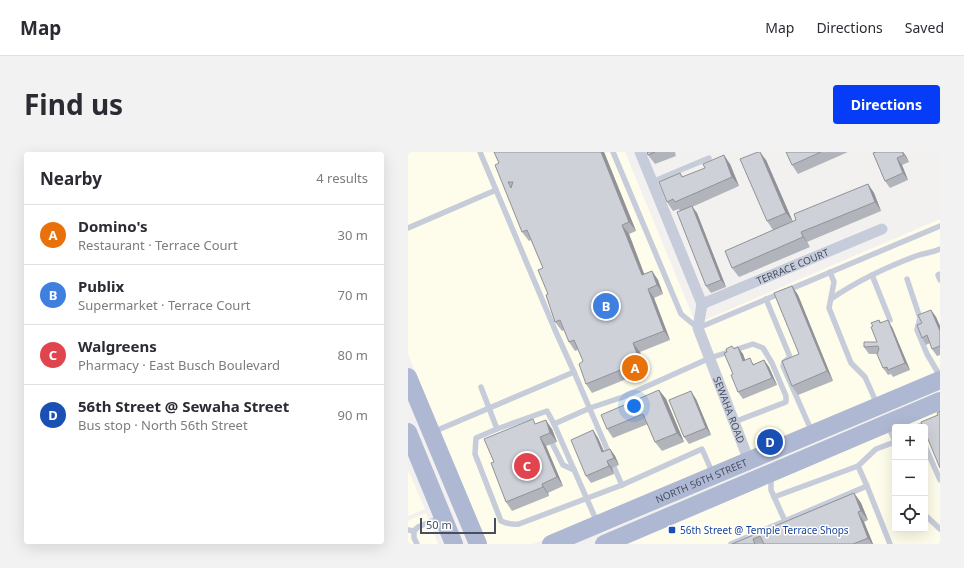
<!DOCTYPE html>
<meta charset="utf-8">
<style>
body{margin:0;font-family:"Noto Sans",sans-serif;background:#f2f2f3;color:#2b2b33}
.controls{position:absolute;right:12px;bottom:12px;display:grid;overflow:hidden;border-radius:4px;box-shadow:0 4px 16px #0002}
.controls button{width:36px;height:36px;display:grid;place-items:center;padding:0;border:0;border-bottom:1px solid #e1e1e2;background:#fff;color:#2b2b33;font:20px sans-serif}
.scale{position:absolute;left:12px;bottom:10px;width:76px;box-sizing:border-box;padding-left:4px;border:2px solid #464e60;border-top:0;font-size:11px;line-height:14px;white-space:nowrap;color:#464e60;-webkit-text-stroke:3px #fff;paint-order:stroke}
.you{position:absolute;left:226px;top:254px;width:14px;height:14px;margin:-10px;border:3px solid #fff;border-radius:50%;background:#1a73e8;box-shadow:0 0 0 6px #1a73e833}
.badge{display:grid;place-items:center;width:26px;height:26px;border-radius:50%;background:#063cf8;color:#fff;font-size:13px;font-weight:700}
.pin{position:absolute;translate:-50% -50%;border:2px solid #fff;box-shadow:0 1px 4px #0006}
.list{margin:0;padding:0;list-style:none}
h2{display:flex;justify-content:space-between;align-items:center;height:52px;margin:0;padding:0 16px;font-size:17px}
h2 small{font-size:13px;font-weight:400;color:#7c7c81}
.list li{display:grid;grid-template-columns:26px 1fr auto;gap:12px;align-items:center;box-sizing:border-box;height:60px;padding:0 16px;border-top:1px solid #e1e1e2}
.list b{display:block;font-size:15px;white-space:nowrap}
.list p{margin:0;font-size:13px;white-space:nowrap;color:#7c7c81}
.list em{font-size:13px;font-style:normal;color:#7c7c81}
.icon{flex:none;width:22px;height:22px;fill:none;stroke:currentColor;stroke-width:2;stroke-linecap:round;stroke-linejoin:round}
.map{position:relative;flex:none;width:532px;height:392px;overflow:hidden;border-radius:4px}
header{display:flex;align-items:center;gap:24px;box-sizing:border-box;height:56px;padding:0 20px;background:#fff;border-bottom:1px solid #e1e1e2}
header strong{font-size:19px}
nav{display:flex;gap:22px;margin-inline-start:auto;font-size:14px}
.intro{display:flex;align-items:center;justify-content:space-between;box-sizing:border-box;height:96px;padding:0 24px}
h1{margin:0;font-size:28px}
.button{padding:10px 18px;border-radius:4px;background:#063cf8;color:#fff;font-size:14px;font-weight:700}
main{display:flex;gap:24px;padding:0 24px}
aside{flex:1;background:#fff;border-radius:4px;box-shadow:0 4px 16px #0002}
.map>svg:first-child{display:block}
.commercial{fill:#fefcea}
.lines{fill:none;stroke-linecap:round;stroke-linejoin:round}
.service{stroke:#c6ccda;stroke-width:5.5}
.minor{stroke:#c6ccda;stroke-width:11}
.primary{stroke:#aeb8d2;stroke-width:18}
.wall{fill:#b2b4bb}
.shaded-wall{fill:#919298}
.building{fill:#cfd1d9;stroke:#919298;fill-rule:evenodd}
.transit-dot{fill:#1a4fb4;stroke:#fff;stroke-width:1.5}
.labels{text-anchor:middle;dominant-baseline:central;stroke-width:3;stroke-linejoin:round;paint-order:stroke}
.street-label{font-size:10px;fill:#464e60;stroke:#fff}
.transit-label{font-size:10px;fill:#164399;stroke:#fff;text-anchor:start}
</style>
<header>
<strong>Map</strong>
<nav><a>Map</a><a>Directions</a><a>Saved</a></nav>
</header>
<div class="intro"><h1>Find us</h1><a class="button">Directions</a></div>
<main>
<aside>
<h2>Nearby<small>4 results</small></h2>
<ul class="list">
<li><span class="badge" style="background:#e8710a">A</span><div><b>Domino's</b><p>Restaurant · Terrace Court</p></div><em>30 m</em></li>
<li><span class="badge" style="background:#3f7fe0">B</span><div><b>Publix</b><p>Supermarket · Terrace Court</p></div><em>70 m</em></li>
<li><span class="badge" style="background:#e0444e">C</span><div><b>Walgreens</b><p>Pharmacy · East Busch Boulevard</p></div><em>80 m</em></li>
<li><span class="badge" style="background:#1a4fb4">D</span><div><b>56th Street @ Sewaha Street</b><p>Bus stop · North 56th Street</p></div><em>90 m</em></li>
</ul>
</aside>
<div class="map">
<svg width="532" height="392" viewBox="0 0 532 392">
<rect width="100%" height="100%" fill="#f3f1f0"/>
<!-- commercial -->
<g class="commercial">
<path d="M0 0H217L288 172 532 67V218L359 293 125 392H79L0 202Z"/>
<path d="M532 258V392H220L487 277V377H517V275H492Z"/>
<path d="M0 318 17 357 0 364Z"/>
<path d="M18 361 30 392H0V369Z"/>
</g>
<g class="lines">
<!-- service -->
<g class="service">
<path d="M205 0 273 162 290 176 532 74"/>
<path d="M244 30 301 6"/>
<path d="M0 76 88 38"/>
<path d="M422 120 426 130 421 156 443 211 457 225 469 252"/>
<path d="M532 122 530 123 532 128"/>
<path d="M464 123 482 168"/>
<path d="M499 127 512 166 509 178 519 202 532 224"/>
<path d="M358 147 382 205 376 210 375 214 404 280"/>
<path d="M423 147C449 129 479 115 508 104 516 101 524 101 532 97"/>
<path d="M166 220 202 304"/>
<path d="M73 235 89 277 68 286 67 302 93 369C100 372 104 373 111 372L214 333 294 297 305 322"/>
<path d="M480 273 487 290"/>
<path d="M509 275 532 265"/>
<path d="M89 277 139 259 146 272"/>
<path d="M26 281 32 277 166 220 147 178 72 0"/>
<path d="M144 291 155 313 166 318"/>
<path d="M517 294 532 328"/>
<path d="M450 314 459 334 482 392"/>
<path d="M206 315 214 333"/>
<path d="M363 325V338L377 369"/>
<path d="M366 345 450 314 468 297 487 290"/>
<path d="M517 363 532 377"/>
<path d="M189 370 146 272 182 256 215 245 302 206 345 192 355 196 364 211 378 244V250L326 270"/>
<path d="M0 378 6 379"/>
<path d="M9 392 6 386V379L10 375 33 365"/>
<path d="M323 392 459 334"/>
</g>
<!-- minor -->
<g class="minor">
<path id="s1" d="M232 0 294 152 290 176 341 309"/>
<path id="s2" d="M294 152 474 77"/>
</g>
<!-- primary -->
<g class="primary">
<path d="M0 225 70 392"/>
<path d="M0 280 46 392"/>
<path id="s3" d="M143 392 532 228"/>
<path d="M196 392 532 249"/>
</g>
</g>
<!-- wall -->
<g class="wall">
<path d="M86 0H196L228 79 221 82 236 122 244 119 250 128 255 142 246 146 262 188 232 200 238 219 184 241 178 232 175 209 170 198 167 199 161 190 156 178 154 179 147 170 140 142 135 116 123 88 121 89 114 80 91 11Z"/>
<path d="M239 0H267L268 4 247 12 240 3Z"/>
<path d="M378 0H440L390 22 384 13Z"/>
<path d="M495 0 498 4 501 10 494 13 500 28 482 36 477 29 465 1Z"/>
<path d="M358 8 385 70 460 32 466 41 473 59 399 90 402 95 331 125 324 116 365 78 359 69Z"/>
<path d="M322 12 331 34 284 55 289 61 318 135 303 141 298 134 272 59 271 57 265 59 259 50 272 21 275 25Z"/>
<path d="M384 134 390 143 425 229 390 243 384 234 391 202Z"/>
<path d="M523 158 528 165 532 174V203L529 204 524 197 522 191 518 193 514 186Z"/>
<path d="M471 168 473 170 484 175 502 218 485 225 483 222 480 223 475 216 470 202H461L456 195 469 190 465 174Z"/>
<path d="M326 196 335 202 337 208 346 212 356 208 361 215 369 233 335 247 330 240Z"/>
<path d="M251 238 258 247 276 290 254 299 247 290 240 272 205 286 199 277Z"/>
<path d="M288 247 303 283 281 292 276 285Z"/>
<path d="M128 272 144 277 149 290 138 294 155 334 140 341 141 344 104 359 98 350 86 310Z"/>
<path d="M185 278 190 286 196 299 202 297 207 304 211 313 204 316 206 322 183 331 178 324Z"/>
<path d="M446 341 453 351 460 368 456 370 465 392H324Z"/>
</g>
<!-- shaded-wall -->
<g class="shaded-wall">
<path d="M193 0H196L228 79 221 70Z"/>
<path d="M352 0 358 8 385 70 378 61Z"/>
<path d="M494 0H495L498 4 501 10Z"/>
<path d="M316 3 322 12 331 34 324 25Z"/>
<path d="M489 6 494 13 500 28 495 21Z"/>
<path d="M460 32 466 41 473 59 467 50Z"/>
<path d="M284 54 289 61 318 135 313 128Z"/>
<path d="M214 73 221 82 240 132 234 123Z"/>
<path d="M393 80 402 95 395 85Z"/>
<path d="M244 119 250 128 255 142 249 133Z"/>
<path d="M384 134 390 143 425 229 419 219Z"/>
<path d="M240 137 246 146 262 188 256 179Z"/>
<path d="M523 158 528 165 532 174V179Z"/>
<path d="M480 168 484 175 502 218 497 211Z"/>
<path d="M225 191 232 200 238 219 232 210Z"/>
<path d="M330 195 335 202 340 216 335 209Z"/>
<path d="M356 208 361 215 369 233 364 226Z"/>
<path d="M251 238 258 247 276 290 269 281Z"/>
<path d="M283 239 288 247 303 283 298 276Z"/>
<path d="M138 268 144 277 149 290 142 281Z"/>
<path d="M185 278 190 286 199 307 194 300Z"/>
<path d="M132 285 138 294 155 334 149 325Z"/>
<path d="M202 297 207 304 211 313 206 306Z"/>
<path d="M199 309 204 316 206 322 201 314Z"/>
<path d="M134 332 140 341 141 344 135 335Z"/>
<path d="M446 341 453 351 460 368 453 359Z"/>
<path d="M450 360 456 370 465 392H464L460 386Z"/>
</g>
<!-- building -->
<g class="building">
<path d="M86 0H193L221 70 214 73 234 123 244 119 249 133 240 137 256 179 225 191 232 210 178 232 171 212 175 209 166 188 161 190 152 168 147 170 138 143 140 142 130 118 135 116 119 78 114 80 87 13 91 11ZM100 30H105L103 36Z"/>
<path d="M239 0H247L240 3Z"/>
<path d="M350 0H352L378 61 359 69 332 7Z"/>
<path d="M378 0H413L384 13Z"/>
<path d="M468 0H494L496 3 489 6 495 21 477 29 465 1Z"/>
<path d="M316 3 324 25 267 50 265 47 259 50 251 30 272 21 274 25 297 16 295 12Z"/>
<path d="M460 32 467 50 393 80 395 85 324 116 317 99 388 68 386 62Z"/>
<path d="M284 54 313 128 298 134 269 60Z"/>
<path d="M384 134 419 219 384 234 374 209 391 202 366 141Z"/>
<path d="M523 158 532 179V194L524 197 519 183 514 186 509 173 514 171 510 163Z"/>
<path d="M471 168 472 171 480 168 497 211 480 218 479 215 475 216 469 202 471 197 470 194 456 195V190H469L463 175 465 174 463 171Z"/>
<path d="M324 194 326 197 330 195 335 209 342 206 345 213 356 208 364 226 330 240 323 223 325 222 316 201 319 200 318 197Z"/>
<path d="M251 238 269 281 247 290 235 262 199 277 193 263Z"/>
<path d="M283 239 298 276 276 285 261 248Z"/>
<path d="M532 259V316L517 280V275H515L513 270 530 263 529 261Z"/>
<path d="M125 267 127 272 138 268 142 281 132 285 149 325 134 332 135 335 98 350 83 311 86 310 76 287Z"/>
<path d="M185 278 194 300 202 297 206 306 199 309 201 314 178 324 163 288Z"/>
<path d="M446 341 453 359 450 360 460 386 445 392H356L352 384 345 387 347 392H324Z"/>
</g>
<!-- markers -->
<rect class="transit-dot" x="260" y="374" width="8" height="8" rx="2"/>
<g class="labels">
<!-- street labels -->
<g class="street-label">
<text stroke="none"><textPath href="#s2" startOffset="98">TERRACE COURT</textPath></text>
<text stroke="none"><textPath href="#s1" startOffset="276">SEWAHA ROAD</textPath></text>
<text stroke="none"><textPath href="#s3" startOffset="163">NORTH 56TH STREET</textPath></text>
</g>
<!-- transit labels -->
<g class="transit-label">
<text x="272" y="378">56th Street @ Temple Terrace Shops</text>
</g>
</g>
</svg>
<div class="controls">
<button>+</button>
<button>−</button>
<button><svg class="icon" aria-label="locate" viewBox="0 0 24 24"><circle cx="12" cy="12" r="6"/><path d="M12 2v4M12 18v4M2 12h4M18 12h4"/></svg></button>
</div>
<div class="scale">50 m</div>
<div class="you"></div>
<div class="pin badge" style="left:227px;top:216px;background:#e8710a">A</div>
<div class="pin badge" style="left:198px;top:154px;background:#3f7fe0">B</div>
<div class="pin badge" style="left:119px;top:314px;background:#e0444e">C</div>
<div class="pin badge" style="left:362px;top:290px;background:#1a4fb4">D</div>
</div>
</main>
